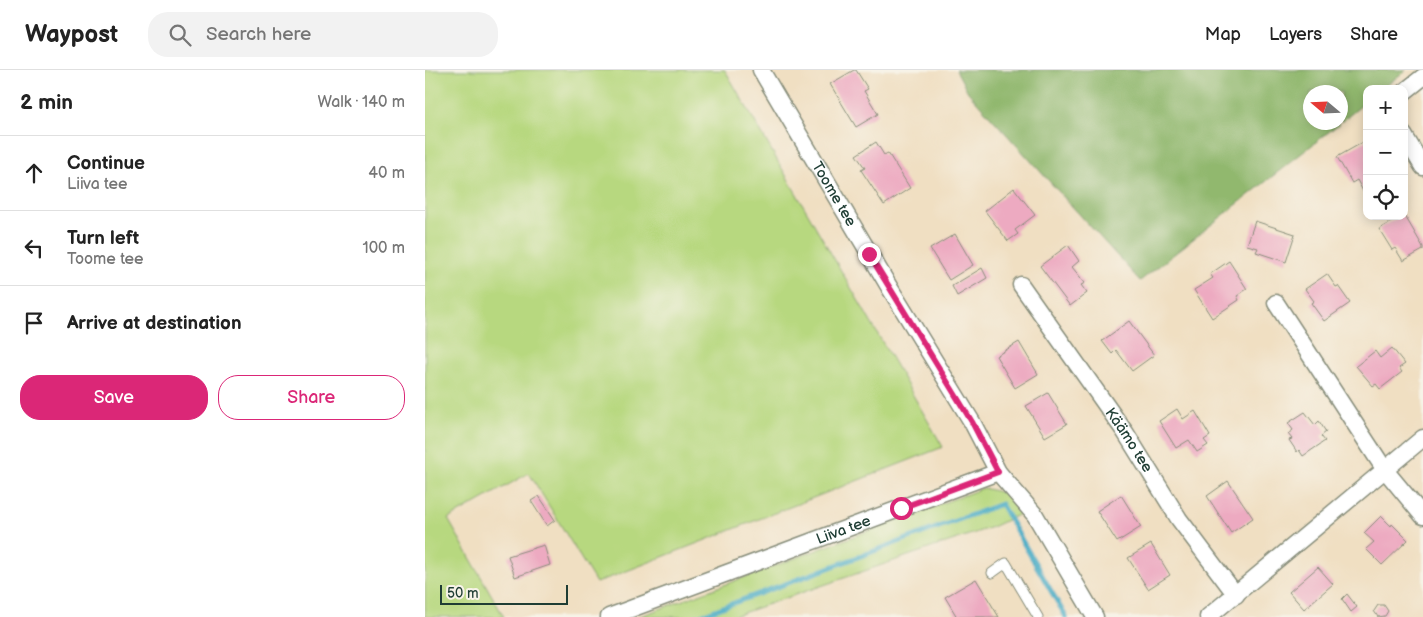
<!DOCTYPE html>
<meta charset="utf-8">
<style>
body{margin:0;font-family:"Balsamiq Sans",sans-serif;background:#f2f2f2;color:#222}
.controls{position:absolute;right:15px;top:15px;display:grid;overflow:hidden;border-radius:10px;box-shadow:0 2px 12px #0003}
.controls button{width:45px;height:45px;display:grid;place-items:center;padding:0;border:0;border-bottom:1px solid #e0e0e0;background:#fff;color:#222;font:25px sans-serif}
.compass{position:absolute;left:878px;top:15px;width:45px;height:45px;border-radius:50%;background:#fff;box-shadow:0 2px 12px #0003;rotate:289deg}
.scale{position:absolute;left:15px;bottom:12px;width:128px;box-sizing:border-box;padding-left:5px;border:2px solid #1f3d34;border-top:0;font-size:14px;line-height:18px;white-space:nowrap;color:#1f3d34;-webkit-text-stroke:4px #f7f3e8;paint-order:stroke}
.stop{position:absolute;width:15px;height:15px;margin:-11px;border:4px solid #db2777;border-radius:50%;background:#fff}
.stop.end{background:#db2777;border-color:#fff;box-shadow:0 1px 5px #0008}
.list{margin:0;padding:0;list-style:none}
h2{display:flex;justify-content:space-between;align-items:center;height:65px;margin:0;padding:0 20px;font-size:21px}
h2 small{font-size:16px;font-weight:400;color:#767676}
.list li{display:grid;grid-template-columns:32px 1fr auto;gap:15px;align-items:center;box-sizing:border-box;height:75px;padding:0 20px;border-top:1px solid #e0e0e0}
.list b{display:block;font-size:19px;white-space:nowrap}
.list p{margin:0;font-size:16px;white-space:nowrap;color:#767676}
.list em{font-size:16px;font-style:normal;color:#767676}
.actions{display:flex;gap:10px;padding:15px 20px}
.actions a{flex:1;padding:11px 0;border:1px solid #db2777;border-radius:20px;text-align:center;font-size:18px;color:#db2777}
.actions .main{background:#db2777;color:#fff}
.icon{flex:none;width:28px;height:28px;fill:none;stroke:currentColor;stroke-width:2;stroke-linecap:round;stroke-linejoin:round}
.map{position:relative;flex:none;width:998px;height:547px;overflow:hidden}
header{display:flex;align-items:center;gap:30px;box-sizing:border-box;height:70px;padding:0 25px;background:#fff;border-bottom:1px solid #e0e0e0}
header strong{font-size:24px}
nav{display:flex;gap:28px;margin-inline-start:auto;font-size:18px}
.search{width:350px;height:45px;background:#f2f2f2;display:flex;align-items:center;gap:12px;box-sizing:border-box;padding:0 18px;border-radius:20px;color:#767676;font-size:19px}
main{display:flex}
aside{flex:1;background:#fff}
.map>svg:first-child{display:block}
.green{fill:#b7d87f;stroke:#6b8a5a}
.forest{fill:#91b86e;stroke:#587a51}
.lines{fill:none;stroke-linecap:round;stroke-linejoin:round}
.stream{stroke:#44aac4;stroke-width:5}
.building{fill:#edaac1}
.lane-casing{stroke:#888e7b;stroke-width:11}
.street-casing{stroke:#888e7b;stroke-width:19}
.lane{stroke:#fff;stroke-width:9}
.street{stroke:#fff;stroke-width:16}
.route{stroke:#db2777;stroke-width:6}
.labels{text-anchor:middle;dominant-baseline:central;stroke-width:4;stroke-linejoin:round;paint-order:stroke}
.street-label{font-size:15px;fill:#1f3d34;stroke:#f7f3e8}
</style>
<header>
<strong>Waypost</strong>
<div class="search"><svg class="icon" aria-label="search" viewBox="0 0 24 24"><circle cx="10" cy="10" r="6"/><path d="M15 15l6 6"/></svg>Search here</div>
<nav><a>Map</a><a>Layers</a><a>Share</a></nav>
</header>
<main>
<aside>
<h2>2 min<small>Walk · 140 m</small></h2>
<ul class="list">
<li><svg class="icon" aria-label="ahead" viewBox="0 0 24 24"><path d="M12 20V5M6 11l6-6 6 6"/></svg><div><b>Continue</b><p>Liiva tee</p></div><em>40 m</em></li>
<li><svg class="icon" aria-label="left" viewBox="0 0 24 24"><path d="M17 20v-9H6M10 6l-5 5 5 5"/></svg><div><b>Turn left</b><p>Toome tee</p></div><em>100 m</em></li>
<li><svg class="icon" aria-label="arrive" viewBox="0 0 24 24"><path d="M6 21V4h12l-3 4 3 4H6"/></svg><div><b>Arrive at destination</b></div></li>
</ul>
<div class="actions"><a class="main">Save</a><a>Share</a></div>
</aside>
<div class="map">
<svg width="998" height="547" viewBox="0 0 998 547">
<rect width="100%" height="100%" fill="#f7f3e8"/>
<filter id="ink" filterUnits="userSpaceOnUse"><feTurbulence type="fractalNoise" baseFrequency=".02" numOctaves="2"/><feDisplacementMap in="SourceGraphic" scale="10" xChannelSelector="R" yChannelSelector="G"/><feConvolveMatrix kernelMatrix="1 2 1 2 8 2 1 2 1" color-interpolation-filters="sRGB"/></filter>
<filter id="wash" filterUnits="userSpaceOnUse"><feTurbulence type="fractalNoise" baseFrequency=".0096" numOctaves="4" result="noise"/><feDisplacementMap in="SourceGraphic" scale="20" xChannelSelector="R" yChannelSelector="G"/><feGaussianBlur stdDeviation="1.12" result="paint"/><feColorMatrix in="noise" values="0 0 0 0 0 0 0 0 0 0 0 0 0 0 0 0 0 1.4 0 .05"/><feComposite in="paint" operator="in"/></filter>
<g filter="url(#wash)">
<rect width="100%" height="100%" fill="#f0dfc2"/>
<!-- green -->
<g class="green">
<path d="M0 0H300L518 377 171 513 104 403 23 449 79 547H0Z"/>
<path d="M558 418 583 424 597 443 567 457 306 547H213Z"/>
</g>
<!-- forest -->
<path class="forest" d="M531 0H981L957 19H942V31L916 52V22H886V52L915 53 715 211 543 22Z"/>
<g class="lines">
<!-- stream -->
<path class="stream" d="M271 547 576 434 641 547"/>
</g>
<g id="blocks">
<!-- building -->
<g class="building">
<path d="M429 0H431L443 19 439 21 453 44 431 57 405 14Z"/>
<path d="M942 70V122L939 123 932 110 927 113 912 87Z"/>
<path d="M451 72 459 85 463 83 485 118 459 135 436 100 440 98 431 85Z"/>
<path d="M589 118 610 145 590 160 593 164 583 171 560 141Z"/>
<path d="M976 146H980L998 177V180L978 191 970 178 967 180 954 159Z"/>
<path d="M830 151 870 164 861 192 831 182 833 178 822 175Z"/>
<path d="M530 164 548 195 524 210 505 179Z"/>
<path d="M643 175 654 191 647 197 660 213 656 215 662 223 645 236 615 196Z"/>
<path d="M804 191 822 219 812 226 814 230 787 248 769 220 788 208 785 204Z"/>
<path d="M557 198 562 208 532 226 527 216Z"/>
<path d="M902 204 911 217 913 216 925 233 899 251 886 233 889 231 880 219Z"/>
<path d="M704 251 729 285 707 301 691 280 687 284 677 271Z"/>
<path d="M594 272 613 304 590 318 571 286Z"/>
<path d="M967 278 980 294 974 298 977 302 955 319 951 314 948 316 931 296 950 281 955 288Z"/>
<path d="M623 323 642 354 620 367 601 336Z"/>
<path d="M752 339 758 349 770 341 785 366 779 370 783 375 772 382 764 370 751 378 734 351Z"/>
<path d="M880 342 890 355 894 351 901 362 896 366 900 371 878 386 874 380 872 382 864 370 867 369 863 364 868 360 863 353Z"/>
<path d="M803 411 828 448 806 463 782 426Z"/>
<path d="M696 425 716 457 692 472 672 441Z"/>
<path d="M114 426 130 450 122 456 106 431Z"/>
<path d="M956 446 966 456 967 454 983 470 957 495 941 479 949 472 939 463Z"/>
<path d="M726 474 745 505 723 519 703 488Z"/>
<path d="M119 475 125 495 90 507 83 486Z"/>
<path d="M893 497 908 514 879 539 864 522Z"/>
<path d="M551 509 574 547H532L520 527Z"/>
<path d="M922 524 932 537 926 542 917 529Z"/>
<path d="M953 535H959L963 541 960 546 953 547 949 541Z"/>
</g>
</g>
</g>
<g filter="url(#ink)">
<use href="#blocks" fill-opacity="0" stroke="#888e7b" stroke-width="1"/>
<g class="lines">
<!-- lane casing -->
<g class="lane-casing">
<path id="lane" d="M567 503 581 493 613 547"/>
</g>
<!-- street casing -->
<g class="street-casing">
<g id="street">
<path id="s1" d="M336 0 466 220 547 352 573 402 610 445 670 547"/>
<path d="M979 22 998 7"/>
<path d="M979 65 998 97"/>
<path id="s2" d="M596 215 700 362 754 449 811 525"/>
<path d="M851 233 960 400 998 446"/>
<path id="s3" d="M184 547 573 402"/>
<path d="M783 547 998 368"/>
</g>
</g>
<!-- lane -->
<use href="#lane" class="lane"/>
<!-- street -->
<use href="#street" class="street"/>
</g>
</g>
<g class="lines" filter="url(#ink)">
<!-- route -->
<path class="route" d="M444 184 547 352 573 402 476 438"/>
</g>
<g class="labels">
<!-- street labels -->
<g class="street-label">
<text stroke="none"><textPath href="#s1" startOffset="144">Toome tee</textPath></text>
<text stroke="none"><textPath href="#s2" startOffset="189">Käämo tee</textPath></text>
<text stroke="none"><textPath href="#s3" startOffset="250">Liiva tee</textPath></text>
</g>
</g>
</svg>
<div class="controls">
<button>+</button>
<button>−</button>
<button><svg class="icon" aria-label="locate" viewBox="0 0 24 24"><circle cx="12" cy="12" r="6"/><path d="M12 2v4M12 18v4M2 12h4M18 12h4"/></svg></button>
</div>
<svg class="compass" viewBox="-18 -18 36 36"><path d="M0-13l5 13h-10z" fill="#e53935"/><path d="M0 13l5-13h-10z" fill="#767676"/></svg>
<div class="scale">50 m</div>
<div class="stop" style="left:476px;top:438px"></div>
<div class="stop end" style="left:444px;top:184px"></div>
</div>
</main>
